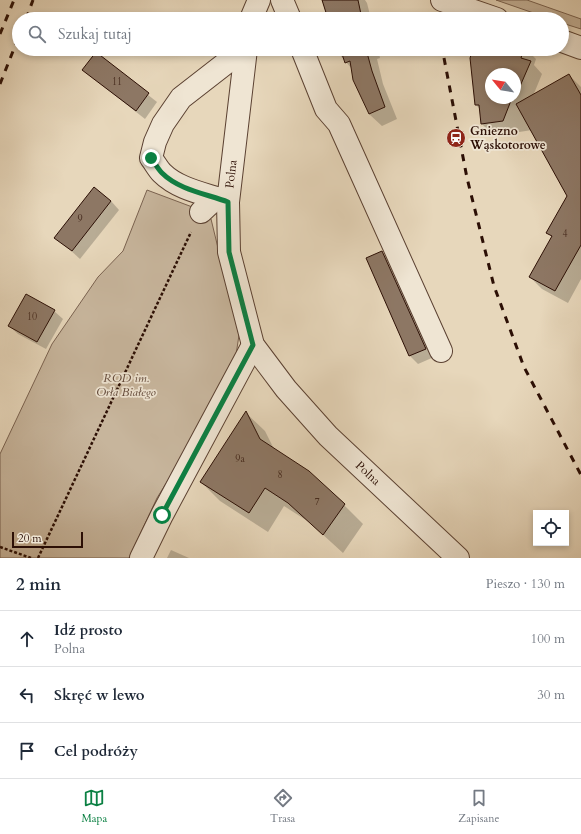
<!DOCTYPE html>
<html lang="pl">
<meta charset="utf-8">
<style>
body{margin:0;font-family:Cardo,serif;background:#f6f6f7;color:#1f2937}
.controls{position:absolute;right:12px;bottom:12px;display:grid;overflow:hidden;border-radius:0px;box-shadow:0 2px 6px #0003}
.controls button{width:36px;height:36px;display:grid;place-items:center;padding:0;border:0;border-bottom:1px solid #e0e1e3;background:#fff;color:#1f2937;font:20px sans-serif}
.compass{position:absolute;left:485px;top:68px;width:36px;height:36px;border-radius:50%;background:#fff;box-shadow:0 2px 6px #0003;rotate:300deg}
.scale{position:absolute;left:12px;bottom:10px;width:71px;box-sizing:border-box;padding-left:4px;border:2px solid #2c0f05;border-top:0;font-size:11px;line-height:14px;white-space:nowrap;color:#2c0f05;-webkit-text-stroke:3px #efe5d3;paint-order:stroke}
.stop{position:absolute;width:12px;height:12px;margin:-9px;border:3px solid #0b8043;border-radius:50%;background:#fff}
.stop.end{background:#0b8043;border-color:#fff;box-shadow:0 1px 4px #0008}
.list{margin:0;padding:0;list-style:none}
h2{display:flex;justify-content:space-between;align-items:center;height:52px;margin:0;padding:0 16px;font-size:17px}
h2 small{font-size:13px;font-weight:400;color:#747a83}
.list li{display:grid;grid-template-columns:26px 1fr auto;gap:12px;align-items:center;box-sizing:border-box;height:56px;padding:0 16px;border-top:1px solid #e0e1e3}
.list b{display:block;font-size:15px;white-space:nowrap}
.list p{margin:0;font-size:13px;white-space:nowrap;color:#747a83}
.list em{font-size:13px;font-style:normal;color:#747a83}
.icon{flex:none;width:22px;height:22px;fill:none;stroke:currentColor;stroke-width:2;stroke-linecap:round;stroke-linejoin:round}
.map{position:relative;flex:none;width:581px;height:558px;overflow:hidden}
.search{position:absolute;background:#fff;box-shadow:0 2px 6px #0003;left:12px;right:12px;top:12px;height:44px;display:flex;align-items:center;gap:10px;box-sizing:border-box;padding:0 14px;border-radius:22px;color:#747a83;font-size:15px}
.sheet{height:220px;background:#fff}
nav{display:flex;justify-content:space-around;align-items:center;box-sizing:border-box;height:56px;border-top:1px solid #e0e1e3;background:#fff;font-size:11px;color:#747a83}
nav a{display:grid;justify-items:center;gap:2px}
nav .on{color:#0b8043}
.map>svg:first-child{display:block}
.green{fill:#c7b59c;stroke:#7a6250}
.shadow{fill:#0003;fill-rule:evenodd}
.building{fill:#8d7764;stroke:#2c0f05}
.lines{fill:none;stroke-linecap:round;stroke-linejoin:round}
.minor-casing{stroke:#5b4132;stroke-width:24}
.path{stroke:#2c0f05;stroke-width:2.5;stroke-dasharray:3 2;stroke-linecap:butt}
.minor{stroke:#efe5d3;stroke-width:22}
.rail{stroke:#2c0f05;stroke-width:3;stroke-dasharray:7 7;stroke-linecap:butt}
.route{stroke:#0b8043;stroke-width:5}
.labels{text-anchor:middle;dominant-baseline:central;stroke-width:3.5;stroke-linejoin:round;paint-order:stroke}
.number-label{font-size:10px;fill:#44291d}
.poi-label{font-size:12px;font-weight:bold;fill:#2c0f05;stroke:#efe5d3;text-anchor:start}
.street-label{font-size:12px;fill:#2c0f05;stroke:#efe5d3}
.park-label{font-size:12px;font-style:italic;fill:#62493a;stroke:#efe5d3}
</style>
<div class="map">
<svg width="581" height="558" viewBox="0 0 581 558">
<rect width="100%" height="100%" fill="#e7d7bb"/>
<filter id="stains"><feTurbulence type="fractalNoise" baseFrequency=".005" numOctaves="4"/><feColorMatrix values="0 0 0 0 .2 0 0 0 0 .09 0 0 0 0 .02 0 0 0 .5 -.17"/></filter>
<radialGradient id="worn" r=".72"><stop offset=".6" stop-color="#630" stop-opacity="0"/><stop offset="1" stop-color="#630" stop-opacity=".3"/></radialGradient>
<!-- green -->
<g class="green">
<path d="M496 0H527L581 19V29L562 23V19H551Z"/>
<path d="M147 190 195 208 211 219 239 335 236 355 188 448 157 498 129 558H0V454L52 344 98 277 123 251Z"/>
</g>
<!-- shadow -->
<g class="shadow">
<path d="M329 0H365L367 3 371 19H329Z"/>
<path d="M338 49H378L380 58 377 59 383 84 397 119 382 126 369 114 352 69 340 55Z"/>
<path d="M474 49H526L536 59 534 65 542 74 533 96 569 75 581 87V279L568 303 542 289 530 277 552 237 548 233 568 195 532 130 494 136 482 124 480 109 476 105ZM491 74H515V98H491Z"/>
<path d="M96 54 157 102 145 119 83 70Z"/>
<path d="M111 201 119 210 80 259 56 237Z"/>
<path d="M382 252 391 261 434 357 418 364 410 356 368 259Z"/>
<path d="M54 311 63 319 46 349 18 334 9 326Z"/>
<path d="M246 413 265 431 274 449 344 505 363 524 343 553 309 522 284 506 268 532 220 501 201 482Z"/>
<path d="M171 550 189 558H167Z"/>
</g>
<!-- building -->
<g class="building">
<path d="M322 0H358L362 19H328Z"/>
<path d="M337 49H366L372 71 385 107 369 114 353 80 350 61 345 63 342 54 339 55Z"/>
<path d="M473 49H524L521 58 531 61 514 100 515 74H491V98H512L503 121 481 124 479 105H475L470 58Z"/>
<path d="M96 52 149 93 136 111 82 70Z"/>
<path d="M569 74 581 95V245L555 291 529 277 552 236 546 233 567 196 516 104Z"/>
<path d="M94 187 111 201 72 251 54 238Z"/>
<path d="M382 251 426 349 409 356 366 258Z"/>
<path d="M26 294 55 310 37 342 8 326Z"/>
<path d="M246 411 260 439 309 471 345 504 323 535 288 503 265 488 249 513 200 482Z"/>
</g>
<g class="lines">
<!-- minor casing -->
<g class="minor-casing">
<g id="minor">
<path d="M282 0 290 19"/>
<path d="M442 0 497 19"/>
<path d="M251 19 259 0"/>
<path d="M562 41 581 48"/>
<path d="M246 49 228 202 229 252 253 345 286 389 328 436 458 558"/>
<path d="M302 49 326 109 339 124 441 351"/>
<path d="M228 202C207 194 179 190 162 173 158 169 155 163 151 158L155 142 163 124 181 98 244 49"/>
<path d="M201 212 216 198"/>
<path d="M141 558 162 515 253 345"/>
</g>
</g>
<!-- path -->
<g class="path">
<path d="M0 547 31 558"/>
<path d="M38 558 191 232"/>
</g>
<!-- minor -->
<use href="#minor" class="minor"/>
<!-- rail -->
<g class="rail">
<path d="M26 19 33 0"/>
<path d="M0 34 14 0"/>
<path d="M444 58 467 178 494 286 524 367 581 475"/>
<path d="M0 84 19 36"/>
</g>
</g>
<g class="lines">
<!-- route -->
<path class="route" d="M151 158C155 163 158 169 162 173 179 190 207 194 228 202L229 252 253 345 162 515"/>
</g>
<!-- icons -->
<defs>
<g id="station-disc" transform="scale(1)"><circle r="9.5" fill="#8f2418" stroke="#efe5d3"/><path d="M-3-6H3Q5-6 5-4V2Q5 4 3 4L4.5 6H3L1.5 4h-3L-3 6H-4.5L-3 4Q-5 4-5 2V-4Q-5-6-3-6ZM-3.5-4v3h7v-3ZM-3.5 1v1.5H-2V1ZM2 1v1.5H3.5V1Z" fill="#fff"/></g>
</defs>
<g fill-rule="evenodd">
<use href="#station-disc" x="456" y="138"/>
</g>
<g class="labels">
<!-- number labels -->
<g class="number-label">
<text x="117" y="82">11</text>
<text x="80" y="219">9</text>
<text x="565" y="234">4</text>
<text x="32" y="317">10</text>
<text x="240" y="459">9a</text>
<text x="280" y="475">8</text>
<text x="317" y="502">7</text>
</g>
<!-- poi labels -->
<g class="poi-label">
<text x="470" y="131">Gniezno<tspan x="470" dy="14">Wąskotorowe</tspan></text>
</g>
<!-- street labels -->
<g class="street-label">
<text transform="translate(231 174) rotate(-83)">Polna</text>
<text transform="translate(368 473) rotate(43)">Polna</text>
</g>
<!-- park labels -->
<g class="park-label">
<text x="126" y="378">ROD im.<tspan x="126" dy="14">Orła Białego</tspan></text>
</g>
</g>
<rect width="100%" height="100%" filter="url(#stains)"/>
<rect width="100%" height="100%" fill="url(#worn)"/>
</svg>
<div class="controls">
<button><svg class="icon" aria-label="locate" viewBox="0 0 24 24"><circle cx="12" cy="12" r="6"/><path d="M12 2v4M12 18v4M2 12h4M18 12h4"/></svg></button>
</div>
<svg class="compass" viewBox="-18 -18 36 36"><path d="M0-13l5 13h-10z" fill="#e53935"/><path d="M0 13l5-13h-10z" fill="#747a83"/></svg>
<div class="scale">20 m</div>
<div class="stop" style="left:162px;top:515px"></div>
<div class="stop end" style="left:151px;top:158px"></div>
<div class="search"><svg class="icon" aria-label="search" viewBox="0 0 24 24"><circle cx="10" cy="10" r="6"/><path d="M15 15l6 6"/></svg>Szukaj tutaj</div>
</div>
<section class="sheet">
<h2>2 min<small>Pieszo · 130 m</small></h2>
<ul class="list">
<li><svg class="icon" aria-label="ahead" viewBox="0 0 24 24"><path d="M12 20V5M6 11l6-6 6 6"/></svg><div><b>Idź prosto</b><p>Polna</p></div><em>100 m</em></li>
<li><svg class="icon" aria-label="left" viewBox="0 0 24 24"><path d="M17 20v-9H6M10 6l-5 5 5 5"/></svg><div><b>Skręć w lewo</b></div><em>30 m</em></li>
<li><svg class="icon" aria-label="arrive" viewBox="0 0 24 24"><path d="M6 21V4h12l-3 4 3 4H6"/></svg><div><b>Cel podróży</b></div></li>
</ul>
</section>
<nav>
<a class="on"><svg class="icon" aria-label="map" viewBox="0 0 24 24"><path d="M3 6l6-2 6 2 6-2v14l-6 2-6-2-6 2zM9 4v14M15 6v14"/></svg>Mapa</a>
<a><svg class="icon" aria-label="directions" viewBox="0 0 24 24"><path d="M12 3l9 9-9 9-9-9zM9 14v-3h6M13 9l2 2-2 2"/></svg>Trasa</a>
<a><svg class="icon" aria-label="saved" viewBox="0 0 24 24"><path d="M7 4h10v16l-5-4-5 4z"/></svg>Zapisane</a>
</nav>
